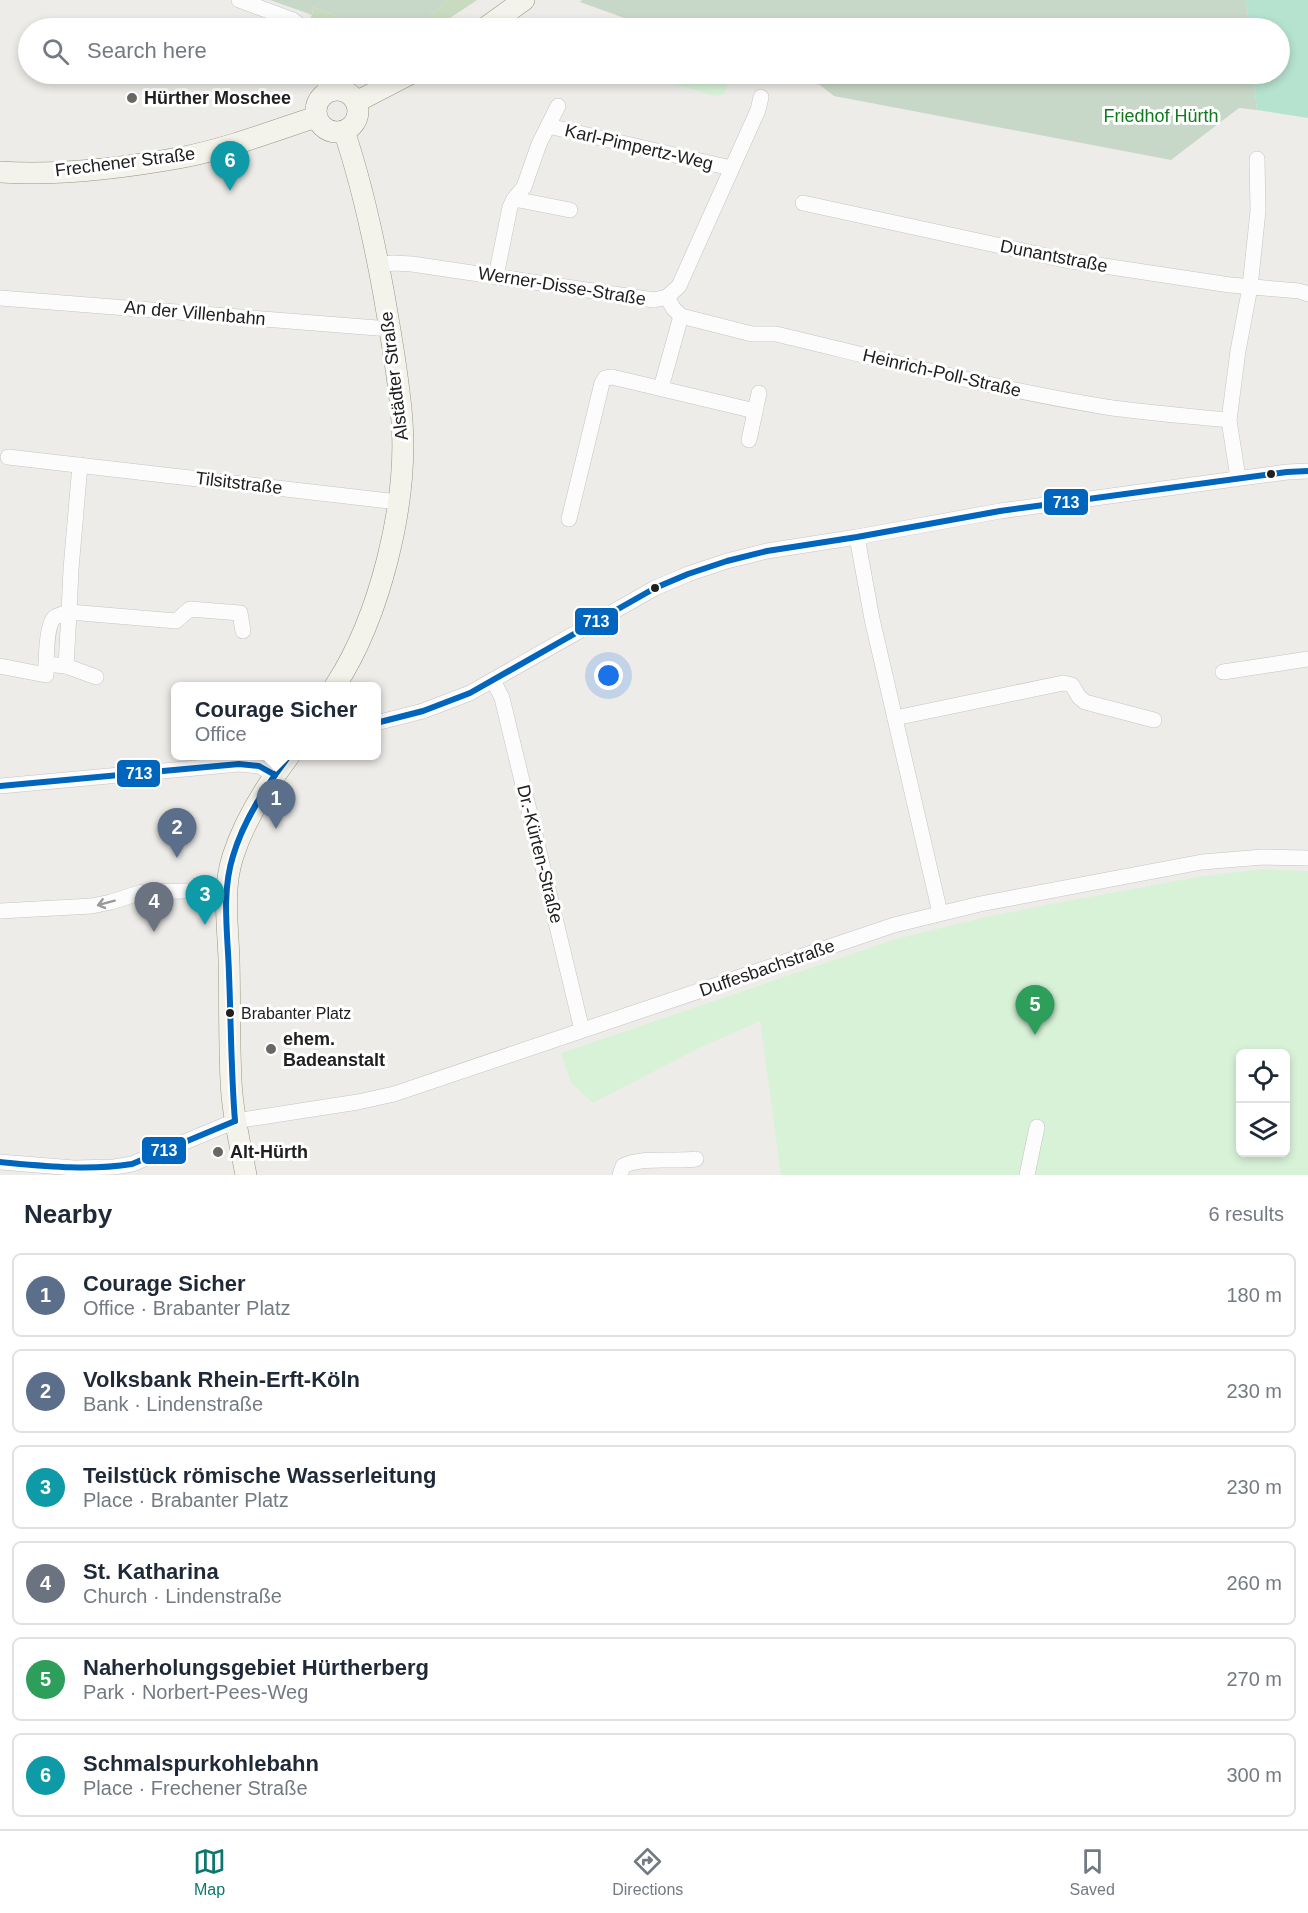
<!DOCTYPE html>
<meta charset="utf-8">
<style>
body{margin:0;font-family:Helvetica,sans-serif;background:#f2f2f3;color:#1f2937}
.controls{position:absolute;right:18px;bottom:18px;display:grid;overflow:hidden;border-radius:9px;box-shadow:0 3px 9px #0003}
.controls button{width:54px;height:54px;display:grid;place-items:center;padding:0;border:0;border-bottom:2px solid #e0e1e3;background:#fff;color:#1f2937;font:30px sans-serif}
.you{position:absolute;left:609px;top:676px;width:21px;height:21px;margin:-15px;border:4px solid #fff;border-radius:50%;background:#1a73e8;box-shadow:0 0 0 9px #1a73e833}
.badge{display:grid;place-items:center;width:39px;height:39px;border-radius:50%;background:#0f766e;color:#fff;font-size:20px;font-weight:700}
.pin{position:absolute;translate:-50% -50px;filter:drop-shadow(0 2px 3px #0008)}
.pin::after{content:'';position:absolute;top:32px;width:21px;height:18px;background:inherit;clip-path:polygon(0 0,100% 0,50% 100%)}
.popup{position:absolute;left:171px;top:682px;width:210px;height:78px;box-sizing:border-box;display:grid;place-content:center;border-radius:9px;background:#fff;filter:drop-shadow(0 2px 4px #0005);font-size:20px;white-space:nowrap;color:#747a83}
.popup b{font-size:22px;color:#1f2937}
.popup::after{content:'';position:absolute;left:50%;top:100%;margin-left:-12px;border:12px solid transparent;border-top-color:#fff}
.list{margin:0;padding:0;list-style:none}
h2{display:flex;justify-content:space-between;align-items:center;height:78px;margin:0;padding:0 24px;font-size:26px}
h2 small{font-size:20px;font-weight:400;color:#747a83}
.list li{display:grid;grid-template-columns:39px 1fr auto;gap:18px;align-items:center;box-sizing:border-box;height:84px;margin:0 12px 12px;padding:0 12px;border:2px solid #e0e1e3;border-radius:9px}
.list b{display:block;font-size:22px;white-space:nowrap}
.list p{margin:0;font-size:20px;white-space:nowrap;color:#747a83}
.list em{font-size:20px;font-style:normal;color:#747a83}
.icon{flex:none;width:33px;height:33px;fill:none;stroke:currentColor;stroke-width:2;stroke-linecap:round;stroke-linejoin:round}
.map{position:relative;flex:none;width:1308px;height:1175px;overflow:hidden}
.search{position:absolute;background:#fff;box-shadow:0 3px 9px #0003;left:18px;right:18px;top:18px;height:66px;display:flex;align-items:center;gap:15px;box-sizing:border-box;padding:0 21px;border-radius:33px;color:#747a83;font-size:22px}
.sheet{height:654px;background:#fff}
nav{display:flex;justify-content:space-around;align-items:center;box-sizing:border-box;height:84px;border-top:2px solid #e0e1e3;background:#fff;font-size:16px;color:#747a83}
nav a{display:grid;justify-items:center;gap:3px}
nav .on{color:#0f766e}
.map>svg:first-child{display:block}
.forest{fill:#c9dbbf}
.cemetery{fill:#c8d8c8}
.park{fill:#d8f2d8;fill-rule:evenodd}
.pitch{fill:#b6e2d0}
.lines{fill:none;stroke-linecap:round;stroke-linejoin:round}
.street-casing{stroke:#c5c4c3;stroke-width:16}
.secondary-casing{stroke:#959781;stroke-width:22}
.street{stroke:#fcfcfc;stroke-width:15}
.secondary{stroke:#f3f3eb;stroke-width:21}
.bus-1-casing{stroke:#fff;stroke-width:10}
.bus-1{stroke:#0065bd;stroke-width:6}
.oneway{stroke:#999}
.poi-dot{fill:#686766;stroke:#fff;stroke-width:2}
.bus-dot{fill:#202020;stroke:#fff;stroke-width:2}
.labels{text-anchor:middle;dominant-baseline:central;stroke-width:6;stroke-linejoin:round;paint-order:stroke}
.bus-label{font-size:16px;fill:#202020;stroke:#fff;text-anchor:start}
.poi-label{font-size:18px;font-weight:bold;fill:#202020;stroke:#fff;text-anchor:start}
.park-label{font-size:18px;fill:#117a1d;stroke:#fff}
.street-label{font-size:18px;fill:#202020;stroke:#fff}
.line-badge{stroke:#fff;stroke-width:2}
.badge-label{font-size:16px;text-anchor:middle;font-weight:bold;fill:#fff}
</style>
<div class="map">
<svg width="1308" height="1175" viewBox="0 0 1308 1175">
<rect width="100%" height="100%" fill="#eeece8"/>
<!-- forest -->
<g class="forest">
<path d="M447 0H477L435 28H416Z"/>
<path d="M313 7 369 28H310L307 23 312 15Z"/>
</g>
<!-- cemetery -->
<g class="cemetery">
<path d="M270 0H447L416 28H369L313 7 312 15Z"/>
<path d="M582 0H1246L1249 28H652L580 2Z"/>
<path d="M780 74H1253L1257 110 1239 108 1171 160 834 96 820 85Z"/>
</g>
<!-- park -->
<g class="park">
<path d="M664 74H730L725 94 715 96 661 80Z"/>
<path d="M1262 869 1308 871V1175H781L760 1021 697 1049 593 1103 571 1083 561 1053 896 939 986 917 1062 902 1198 877ZM1240 1054H1286V1152H1240Z"/>
</g>
<!-- pitch -->
<path class="pitch" d="M1246 0H1308V118L1257 110 1253 74H1280V28H1249Z"/>
<g class="lines">
<!-- street casing -->
<g class="street-casing">
<g id="street">
<path d="M239 0 293 20 303 28"/>
<path d="M322 74 329 92"/>
<path d="M548 126 731 168"/>
<path d="M514 199 570 210"/>
<path d="M803 203 1065 260 1230 285 1299 291 1308 294"/>
<path d="M378 265 393 263 412 264 654 300 667 297 679 286 758 110 761 97"/>
<path d="M496 276 510 207 514 199 524 187 539 144 558 106"/>
<path d="M667 297 673 308 681 316 752 334H776C885 360 995 389 1106 407 1147 413 1188 416 1229 420"/>
<path d="M0 298 390 329"/>
<path d="M661 388 681 316"/>
<path d="M749 440 759 393"/>
<path d="M8 457 398 502"/>
<path d="M1238 478 1229 420 1238 351 1250 287 1258 211 1257 159"/>
<path d="M569 519 602 383 605 378 612 377 755 411"/>
<path d="M857 537 872 619 940 913"/>
<path d="M46 664 66 666 69 612 176 621 190 609 240 613 243 631"/>
<path d="M0 666 46 675C46 663 46 624 55 617 59 615 65 613 69 612L71 569 80 465"/>
<path d="M66 666 96 677"/>
<path d="M1223 672 1308 659"/>
<path d="M493 680 502 698 582 1030"/>
<path d="M895 718 1063 683 1072 685 1079 697 1085 702 1154 720"/>
<path d="M376 723 423 711 470 693 655 588 688 574 727 561 767 551 857 537 1000 511 1287 472 1308 471"/>
<path d="M0 786 239 764 259 766 275 775"/>
<path d="M0 911 92 906 111 902 142 892 226 890"/>
<path d="M0 1162 74 1168 114 1167 132 1164 235 1121 358 1102 394 1094 894 925 980 904 1202 862 1263 857 1308 858"/>
<path d="M620 1175 623 1166C643 1156 673 1162 696 1159"/>
<path d="M1027 1175 1037 1127"/>
</g>
</g>
<!-- secondary casing -->
<g class="secondary-casing">
<g id="secondary">
<path d="M485 28 524 0"/>
<circle cx="337" cy="111" r="21"/>
<path d="M356 102 410 74"/>
<path d="M0 172C61 176 124 168 184 157 229 148 273 131 316 117"/>
<path d="M335 686C380 617 408 504 402 421 399 378 391 337 384 295 374 240 362 184 344 131"/>
<path d="M246 1175C240 1143 232 1112 231 1080 229 1040 230 1000 229 960 228 925 222 890 233 856 245 819 266 786 289 756"/>
</g>
</g>
<!-- street -->
<use href="#street" class="street"/>
<!-- secondary -->
<use href="#secondary" class="secondary"/>
<!-- bus-1 casing -->
<g class="bus-1-casing">
<g id="bus-1">
<path d="M376 723 423 711 470 693 655 588 688 574 727 561 767 551 857 537 1000 511 1287 472 1308 471"/>
<path d="M0 786 239 764 259 766 275 775"/>
<path d="M235 1121C231 1072 231 1023 229 974 228 935 221 894 233 856 244 819 266 786 289 756"/>
<path d="M0 1162C44 1166 88 1171 132 1164L235 1121"/>
</g>
</g>
<!-- bus-1 -->
<use href="#bus-1" class="bus-1"/>
</g>
<!-- one-way arrows -->
<defs><path id="oneway-shaft" d="M-6 0H5M1.5-3L5.5 0L1.5 3" fill="none" stroke-width="1.6" stroke-linecap="round" stroke-linejoin="round" transform="scale(1.5)"/></defs>
<use class="oneway" href="#oneway-shaft" transform="translate(106 903) rotate(165)"/>
<!-- markers -->
<g class="poi-dot">
<circle cx="132" cy="98" r="6"/>
<circle cx="271" cy="1049" r="6"/>
<circle cx="218" cy="1152" r="6"/>
</g>
<g class="bus-dot">
<circle cx="1271" cy="474" r="5"/>
<circle cx="655" cy="588" r="5"/>
<circle cx="230" cy="1013" r="5"/>
</g>
<g class="labels">
<!-- bus labels -->
<g class="bus-label">
<text x="241" y="1013">Brabanter Platz</text>
</g>
<!-- poi labels -->
<g class="poi-label">
<text x="144" y="98">Hürther Moschee</text>
<text x="283" y="1039">ehem.<tspan x="283" dy="21">Badeanstalt</tspan></text>
<text x="230" y="1152">Alt-Hürth</text>
</g>
<!-- park labels -->
<g class="park-label">
<text x="1161" y="116">Friedhof Hürth</text>
</g>
<!-- street labels -->
<g class="street-label">
<text transform="translate(639 147) rotate(13)">Karl-Pimpertz-Weg</text>
<text transform="translate(125 162) rotate(-7)">Frechener Straße</text>
<text transform="translate(1054 256) rotate(11)">Dunantstraße</text>
<text transform="translate(562 286) rotate(9)">Werner-Disse-Straße</text>
<text transform="translate(195 313) rotate(5)">An der Villenbahn</text>
<text transform="translate(942 373) rotate(13)">Heinrich-Poll-Straße</text>
<text transform="translate(394 376) rotate(-97)">Alstädter Straße</text>
<text transform="translate(239 483) rotate(7)">Tilsitstraße</text>
<text transform="translate(540 854) rotate(76)">Dr.-Kürten-Straße</text>
<text transform="translate(767 968) rotate(-19)">Duffesbachstraße</text>
</g>
</g>
<g class="line-badge">
<rect x="1043" y="488" width="46" height="28" rx="6" fill="#0065bd"/>
<rect x="574" y="607" width="45" height="29" rx="6" fill="#0065bd"/>
<rect x="116" y="759" width="45" height="29" rx="6" fill="#0065bd"/>
<rect x="141" y="1136" width="46" height="29" rx="6" fill="#0065bd"/>
</g>
<g class="badge-label">
<text x="1066" y="508">713</text>
<text x="596" y="627">713</text>
<text x="139" y="779">713</text>
<text x="164" y="1156">713</text>
</g>
</svg>
<div class="controls">
<button><svg class="icon" aria-label="locate" viewBox="0 0 24 24"><circle cx="12" cy="12" r="6"/><path d="M12 2v4M12 18v4M2 12h4M18 12h4"/></svg></button>
<button><svg class="icon" aria-label="layers" viewBox="0 0 24 24"><path d="M12 4l9 5-9 5-9-5zM3 14l9 5 9-5"/></svg></button>
</div>
<div class="you"></div>
<div class="pin badge" style="left:276px;top:829px;background:#5c6f8a">1</div>
<div class="popup"><b>Courage Sicher</b>Office</div>
<div class="pin badge" style="left:177px;top:858px;background:#5c6f8a">2</div>
<div class="pin badge" style="left:205px;top:925px;background:#0f9aa8">3</div>
<div class="pin badge" style="left:154px;top:932px;background:#6b7280">4</div>
<div class="pin badge" style="left:1035px;top:1035px;background:#2e9e5b">5</div>
<div class="pin badge" style="left:230px;top:191px;background:#0f9aa8">6</div>
<div class="search"><svg class="icon" aria-label="search" viewBox="0 0 24 24"><circle cx="10" cy="10" r="6"/><path d="M15 15l6 6"/></svg>Search here</div>
</div>
<section class="sheet">
<h2>Nearby<small>6 results</small></h2>
<ul class="list">
<li><span class="badge" style="background:#5c6f8a">1</span><div><b>Courage Sicher</b><p>Office · Brabanter Platz</p></div><em>180 m</em></li>
<li><span class="badge" style="background:#5c6f8a">2</span><div><b>Volksbank Rhein-Erft-Köln</b><p>Bank · Lindenstraße</p></div><em>230 m</em></li>
<li><span class="badge" style="background:#0f9aa8">3</span><div><b>Teilstück römische Wasserleitung</b><p>Place · Brabanter Platz</p></div><em>230 m</em></li>
<li><span class="badge" style="background:#6b7280">4</span><div><b>St. Katharina</b><p>Church · Lindenstraße</p></div><em>260 m</em></li>
<li><span class="badge" style="background:#2e9e5b">5</span><div><b>Naherholungsgebiet Hürtherberg</b><p>Park · Norbert-Pees-Weg</p></div><em>270 m</em></li>
<li><span class="badge" style="background:#0f9aa8">6</span><div><b>Schmalspurkohlebahn</b><p>Place · Frechener Straße</p></div><em>300 m</em></li>
</ul>
</section>
<nav>
<a class="on"><svg class="icon" aria-label="map" viewBox="0 0 24 24"><path d="M3 6l6-2 6 2 6-2v14l-6 2-6-2-6 2zM9 4v14M15 6v14"/></svg>Map</a>
<a><svg class="icon" aria-label="directions" viewBox="0 0 24 24"><path d="M12 3l9 9-9 9-9-9zM9 14v-3h6M13 9l2 2-2 2"/></svg>Directions</a>
<a><svg class="icon" aria-label="saved" viewBox="0 0 24 24"><path d="M7 4h10v16l-5-4-5 4z"/></svg>Saved</a>
</nav>
